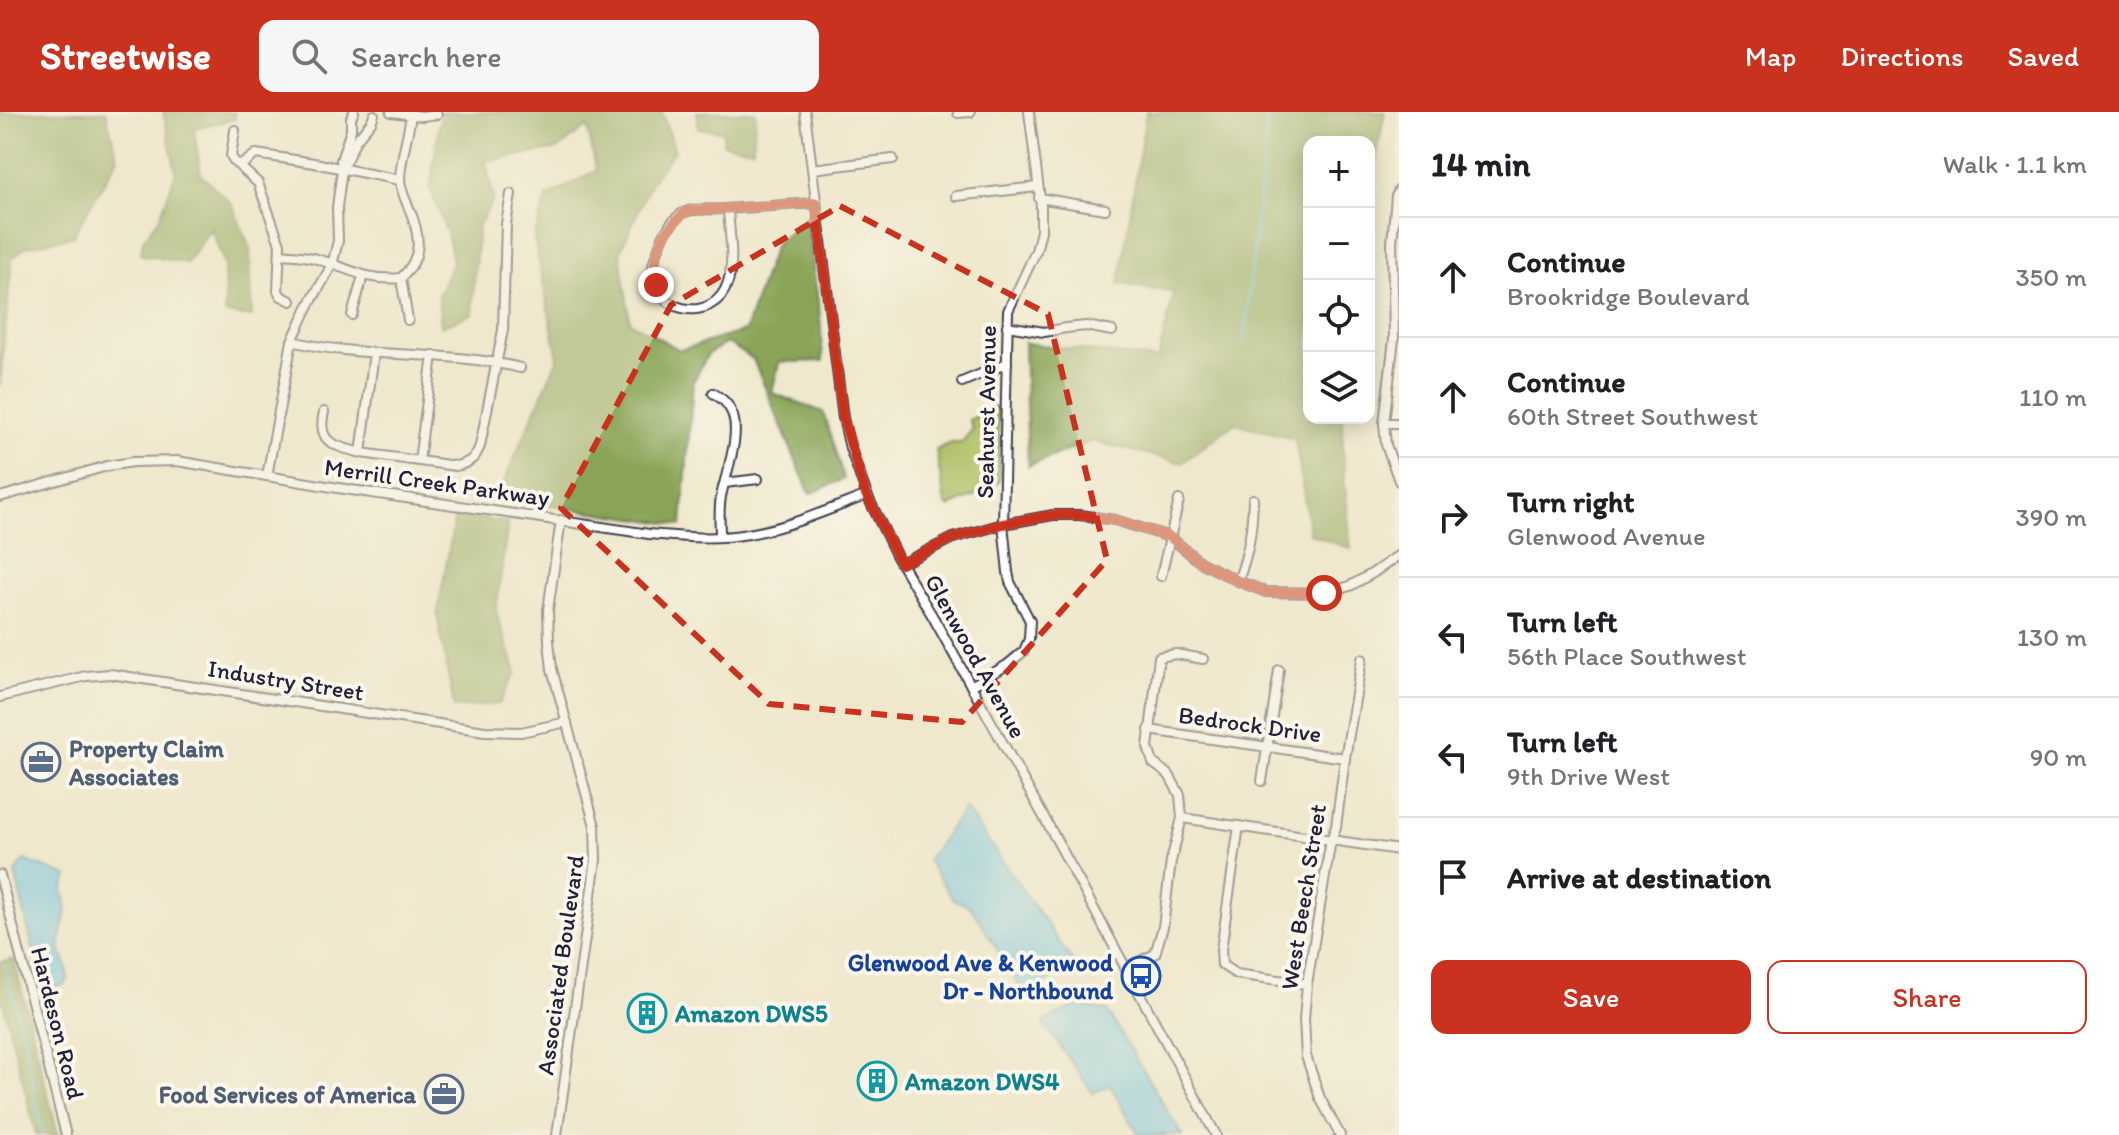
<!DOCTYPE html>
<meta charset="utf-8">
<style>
:root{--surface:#fff;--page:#f6f6f6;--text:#202124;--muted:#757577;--line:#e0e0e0;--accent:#c8321e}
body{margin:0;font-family:Itim,sans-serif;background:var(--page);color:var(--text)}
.controls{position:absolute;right:24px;top:24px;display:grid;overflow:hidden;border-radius:16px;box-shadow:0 4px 20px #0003}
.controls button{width:72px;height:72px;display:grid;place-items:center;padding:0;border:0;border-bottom:2px solid var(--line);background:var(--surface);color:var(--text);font:40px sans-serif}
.stop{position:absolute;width:24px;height:24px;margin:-18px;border:6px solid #c8321e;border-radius:50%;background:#fff}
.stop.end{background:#c8321e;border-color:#fff;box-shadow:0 2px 8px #0008}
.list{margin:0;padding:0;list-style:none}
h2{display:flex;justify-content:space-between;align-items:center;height:104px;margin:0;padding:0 32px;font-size:34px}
h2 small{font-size:26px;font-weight:400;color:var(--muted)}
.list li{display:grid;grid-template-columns:52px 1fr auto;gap:24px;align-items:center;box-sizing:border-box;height:120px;padding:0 32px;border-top:2px solid var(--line)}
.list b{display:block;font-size:30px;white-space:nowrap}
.list p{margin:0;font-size:26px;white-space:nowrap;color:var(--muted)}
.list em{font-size:26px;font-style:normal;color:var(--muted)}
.actions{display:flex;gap:16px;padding:24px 32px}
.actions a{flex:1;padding:18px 0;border:2px solid var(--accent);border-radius:16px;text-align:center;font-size:28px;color:var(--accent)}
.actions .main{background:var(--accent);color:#fff}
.icon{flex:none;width:44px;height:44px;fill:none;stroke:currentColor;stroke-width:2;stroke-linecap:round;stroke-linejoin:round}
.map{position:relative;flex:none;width:1399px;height:1023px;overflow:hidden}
header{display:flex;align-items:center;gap:48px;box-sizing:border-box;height:112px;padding:0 40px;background:var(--accent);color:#fff}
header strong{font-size:38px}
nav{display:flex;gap:44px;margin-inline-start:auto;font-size:28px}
.search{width:560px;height:72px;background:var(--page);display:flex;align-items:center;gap:20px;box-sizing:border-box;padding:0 28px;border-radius:16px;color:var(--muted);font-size:30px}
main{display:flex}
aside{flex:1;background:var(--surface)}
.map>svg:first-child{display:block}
.green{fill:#acbd60;stroke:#67704e;stroke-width:2}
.forest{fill:#89a456;stroke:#566348;stroke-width:2}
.water{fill:#6dc4ea;stroke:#487392;stroke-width:2}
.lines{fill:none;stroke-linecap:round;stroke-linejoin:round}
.stream{stroke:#6dc4ea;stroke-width:2}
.minor-casing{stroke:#414051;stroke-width:12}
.minor{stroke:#fff;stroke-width:8}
.route{stroke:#c8321e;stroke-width:10}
.marked{fill:none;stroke:#c8321e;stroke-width:6;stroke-dasharray:16 10;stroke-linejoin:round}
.labels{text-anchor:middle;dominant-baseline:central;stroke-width:8;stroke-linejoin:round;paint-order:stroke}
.street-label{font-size:24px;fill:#22223b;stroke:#fbf7ec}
.service-label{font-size:24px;font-weight:bold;fill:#4e5e75;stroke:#fbf7ec;text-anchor:start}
.transit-label{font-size:24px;font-weight:bold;fill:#164399;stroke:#fbf7ec;text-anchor:end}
.culture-label{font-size:24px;font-weight:bold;fill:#0d838f;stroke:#fbf7ec;text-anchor:start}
</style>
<header>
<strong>Streetwise</strong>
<div class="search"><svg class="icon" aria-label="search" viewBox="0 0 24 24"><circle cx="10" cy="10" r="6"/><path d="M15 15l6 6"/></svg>Search here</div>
<nav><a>Map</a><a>Directions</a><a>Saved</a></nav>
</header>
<main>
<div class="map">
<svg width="1399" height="1023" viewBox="0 0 1399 1023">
<rect width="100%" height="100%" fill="#fbf7ec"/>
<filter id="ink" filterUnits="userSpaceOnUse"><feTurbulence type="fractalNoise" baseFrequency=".0125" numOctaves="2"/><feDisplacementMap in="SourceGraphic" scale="16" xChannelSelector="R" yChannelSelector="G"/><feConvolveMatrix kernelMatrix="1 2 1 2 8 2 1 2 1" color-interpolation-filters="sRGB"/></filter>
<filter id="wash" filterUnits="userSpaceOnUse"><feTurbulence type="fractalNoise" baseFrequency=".006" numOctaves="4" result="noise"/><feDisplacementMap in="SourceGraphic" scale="32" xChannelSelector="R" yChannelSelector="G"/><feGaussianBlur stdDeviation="1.8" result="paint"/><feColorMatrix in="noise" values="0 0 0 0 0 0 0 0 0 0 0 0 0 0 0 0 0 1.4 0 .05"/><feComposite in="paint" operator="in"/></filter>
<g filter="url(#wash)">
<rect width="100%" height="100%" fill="#efe8cc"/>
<polygon class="green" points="998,294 1000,369 987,378 949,395 945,392 936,338 950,331 961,331 973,317 969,308"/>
<g class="forest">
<polygon points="0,0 106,0 118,46 73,124 25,135 12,147 0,274 0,100 4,80 0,77"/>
<polygon points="163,0 234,0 236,7 194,16 201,63 232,92 250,136 252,205 225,202 224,152 211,116 187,151 141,143 143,128 160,105 176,60"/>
<polygon points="441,0 662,0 675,38 651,70 620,140 630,210 680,238 745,219 775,132 806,104 820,204 823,249 779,250 772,281 823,300 844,367 810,382 753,247 727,231 708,242 693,270 682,413 497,386 558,246 534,126 547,85 596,58 587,14 559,37 486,49 494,87 478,114 472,202 441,214 438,184 453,149 447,121 430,77"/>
<polygon points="697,0 756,0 753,37 723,32 723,20 698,16"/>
<polygon points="1146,0 1385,0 1369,86 1369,30 1309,30 1309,306 1342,306 1344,362 1351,437 1310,422 1295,327 1235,311 1182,351 1092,329 1028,354 1024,231 1158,247 1174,181 1119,172"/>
<polygon points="455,403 508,410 496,499 516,560 499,592 454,596 437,503"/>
<polygon points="14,847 58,1023 36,1023 0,879 0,850"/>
</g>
<g class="water">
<polygon points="965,696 1074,851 1026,884 971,795 953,787 927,748"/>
<polygon points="24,748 68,764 63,777 67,798 59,834 67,856 68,870 55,877 41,872 15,760"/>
<polygon points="1077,893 1107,899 1182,1023 1139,1023 1110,973 1093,981 1043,910"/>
</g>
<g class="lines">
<g class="stream">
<polyline points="1244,231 1268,0"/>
<polyline points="5,854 23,924 43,1023"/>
</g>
</g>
</g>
<g filter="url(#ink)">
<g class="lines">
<g class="minor-casing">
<g id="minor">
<polyline points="391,0 422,4 437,2"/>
<polyline points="805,0 843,306 850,336 867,383 897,445 933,505 1061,736 1216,1023"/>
<polyline points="958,1 970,0"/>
<polyline points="235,18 231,44 234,49 258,71 280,132 278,179 281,184 291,189"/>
<polyline points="344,53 356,28 371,10 374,3"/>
<polyline points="240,54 256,42 314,51 400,68"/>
<polyline points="812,57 893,47"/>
<polyline points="1399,78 1396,84 1392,131 1394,227 1384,311 1386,333 1399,369"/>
<polyline points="956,84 1037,75"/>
<polyline points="1039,86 1105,97"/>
<path d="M728,97c1,22 7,51 0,73 -14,46 -82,29 -75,-16 2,-10 7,-20 10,-29 5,-10 14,-23 25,-26 11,-3 25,-1 37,-2 30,-2 61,-4 91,-6"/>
<path d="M280,142c11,1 22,1 33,4 33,8 51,24 88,20"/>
<polyline points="352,203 363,164"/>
<path d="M408,208l-7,-42c23,-21 19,-44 8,-70 -4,-9 -9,-19 -9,-30 1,-21 8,-42 11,-63"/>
<polyline points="1007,214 1044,220 1066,216 1086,214 1112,219"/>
<path d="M292,229c75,19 153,8 228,27"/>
<polyline points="962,270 1007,251"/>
<path d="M713,281c8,5 14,9 18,18 11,21 -4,59 -9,81 -4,14 -2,31 -2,45"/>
<path d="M324,300c-8,32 12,34 37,41l95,13c13,-3 19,-7 24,-20l23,-116 3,-106 5,-30"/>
<polyline points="1384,311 1399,311"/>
<polyline points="361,341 374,241"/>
<polyline points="419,349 433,243"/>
<polyline points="267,364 292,229 308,195 332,153 338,129 337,95 342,58 341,48 351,18 351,6 354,0"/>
<polyline points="725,371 758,367"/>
<path d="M0,385l107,-31 26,-4 44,-1 161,27 311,46c33,3 66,6 99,0 41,-7 80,-24 119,-39"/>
<polyline points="901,452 953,426 1003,412 1053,403 1080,403 1115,408 1170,425 1200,450 1238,469 1266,480 1324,481 1350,474 1373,461 1399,443"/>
<polyline points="1161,464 1179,388"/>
<path d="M1238,469c11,-30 14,-49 15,-82"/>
<polyline points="971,574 1007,553 1024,539 1029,527 1030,509 1010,470 1008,460 1003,412 1008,199 1036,139 1041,119 1041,94 1029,0"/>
<polyline points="0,585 86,564 110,562 485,619 521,620 567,610"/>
<polyline points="1149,618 1345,646"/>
<polyline points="1262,669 1279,558"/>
<polyline points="1182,706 1399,738"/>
<polyline points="1239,714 1221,838 1222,853 1236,862 1307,872"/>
<polyline points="0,763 66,1023"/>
<polyline points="1125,856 1155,842 1163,815 1171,749 1182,706 1180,683 1169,663 1153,651 1148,635 1159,545 1176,542 1203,547"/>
<polyline points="557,1023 596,748 595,714 552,557 549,529 548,498 561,408"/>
<polyline points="1340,1023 1320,986 1306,944 1304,907 1307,872 1331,728 1336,715 1345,646 1362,547"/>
</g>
</g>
<use href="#minor" class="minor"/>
</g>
</g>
<g class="lines" filter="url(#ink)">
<path class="route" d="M656,173c-6,-30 7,-55 31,-74l129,-8 27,215 22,74 36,72 52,-26 50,-14 50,-9h27l35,5 55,17 30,25 38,19 28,11 58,1"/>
</g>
<path d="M0 0H1399V1023H0ZM840,94l208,108 59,246 -145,162 -193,-18 -208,-196 110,-203z" fill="#efe8cc" fill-opacity=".55" fill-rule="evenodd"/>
<path class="marked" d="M840,94l208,108 59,246 -145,162 -193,-18 -208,-196 110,-203z"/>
<defs>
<g id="office-ring" transform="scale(2)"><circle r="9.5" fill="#fbf7ec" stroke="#5c6f8a" stroke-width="1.5"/><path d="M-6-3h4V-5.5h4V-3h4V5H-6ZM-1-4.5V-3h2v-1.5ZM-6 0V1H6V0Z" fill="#5c6f8a"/></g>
<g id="bus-ring" transform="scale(2)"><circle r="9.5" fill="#fbf7ec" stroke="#1a4fb4" stroke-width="1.5"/><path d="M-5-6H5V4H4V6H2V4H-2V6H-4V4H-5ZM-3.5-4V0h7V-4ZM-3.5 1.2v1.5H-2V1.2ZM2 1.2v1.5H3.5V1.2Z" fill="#1a4fb4"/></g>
<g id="building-ring" transform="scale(2)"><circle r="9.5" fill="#fbf7ec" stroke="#0f9aa8" stroke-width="1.5"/><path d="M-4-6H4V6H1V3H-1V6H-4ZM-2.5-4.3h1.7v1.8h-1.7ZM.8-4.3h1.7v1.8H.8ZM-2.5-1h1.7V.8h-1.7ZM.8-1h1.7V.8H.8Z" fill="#0f9aa8"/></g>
</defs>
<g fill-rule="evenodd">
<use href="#office-ring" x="41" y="650"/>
<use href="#bus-ring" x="1141" y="864"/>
<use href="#building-ring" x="647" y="901"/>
<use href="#building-ring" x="877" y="969"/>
<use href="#office-ring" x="444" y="982"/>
</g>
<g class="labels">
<g class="street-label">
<text transform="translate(986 300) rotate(-89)">Seahurst Avenue</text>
<text transform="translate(437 370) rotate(8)">Merrill Creek Parkway</text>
<text transform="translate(976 544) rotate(61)">Glenwood Avenue</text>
<text transform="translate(286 568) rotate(9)">Industry Street</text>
<text transform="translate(1250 612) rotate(8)">Bedrock Drive</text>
<text transform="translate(1303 785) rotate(-81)">West Beech Street</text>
<text transform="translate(560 853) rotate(-82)">Associated Boulevard</text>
<text transform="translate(58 911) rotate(76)">Hardeson Road</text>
</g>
<g class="service-label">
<text x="69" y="636">Property Claim<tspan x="69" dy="28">Associates</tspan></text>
<text x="416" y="982" text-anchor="end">Food Services of America</text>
</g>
<g class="transit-label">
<text x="1113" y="850">Glenwood Ave &amp; Kenwood<tspan x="1113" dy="28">Dr - Northbound</tspan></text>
</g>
<g class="culture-label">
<text x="675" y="901">Amazon DWS5</text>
<text x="905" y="969">Amazon DWS4</text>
</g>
</g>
</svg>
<div class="controls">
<button>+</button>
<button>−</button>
<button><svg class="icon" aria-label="locate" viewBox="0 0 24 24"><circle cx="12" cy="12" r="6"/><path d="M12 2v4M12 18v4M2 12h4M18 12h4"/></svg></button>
<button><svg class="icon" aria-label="layers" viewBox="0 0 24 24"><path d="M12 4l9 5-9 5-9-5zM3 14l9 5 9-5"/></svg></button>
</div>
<div class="stop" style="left:1324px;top:481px"></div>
<div class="stop end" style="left:656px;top:173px"></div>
</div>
<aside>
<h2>14 min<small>Walk · 1.1 km</small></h2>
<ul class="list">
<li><svg class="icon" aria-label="ahead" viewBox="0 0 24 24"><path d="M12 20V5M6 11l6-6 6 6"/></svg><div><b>Continue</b><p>Brookridge Boulevard</p></div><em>350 m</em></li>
<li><svg class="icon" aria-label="ahead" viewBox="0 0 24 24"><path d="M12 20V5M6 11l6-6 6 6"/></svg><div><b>Continue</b><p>60th Street Southwest</p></div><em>110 m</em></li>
<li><svg class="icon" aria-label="right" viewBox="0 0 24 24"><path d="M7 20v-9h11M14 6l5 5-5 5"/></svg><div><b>Turn right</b><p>Glenwood Avenue</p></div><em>390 m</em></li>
<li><svg class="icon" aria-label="left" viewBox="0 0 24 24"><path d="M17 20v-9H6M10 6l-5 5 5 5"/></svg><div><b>Turn left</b><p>56th Place Southwest</p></div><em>130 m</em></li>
<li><svg class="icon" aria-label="left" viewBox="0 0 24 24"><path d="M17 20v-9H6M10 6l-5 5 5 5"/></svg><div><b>Turn left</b><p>9th Drive West</p></div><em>90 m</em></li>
<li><svg class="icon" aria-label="arrive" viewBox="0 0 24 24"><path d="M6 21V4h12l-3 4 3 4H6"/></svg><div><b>Arrive at destination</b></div></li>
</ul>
<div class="actions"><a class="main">Save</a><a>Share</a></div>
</aside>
</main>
